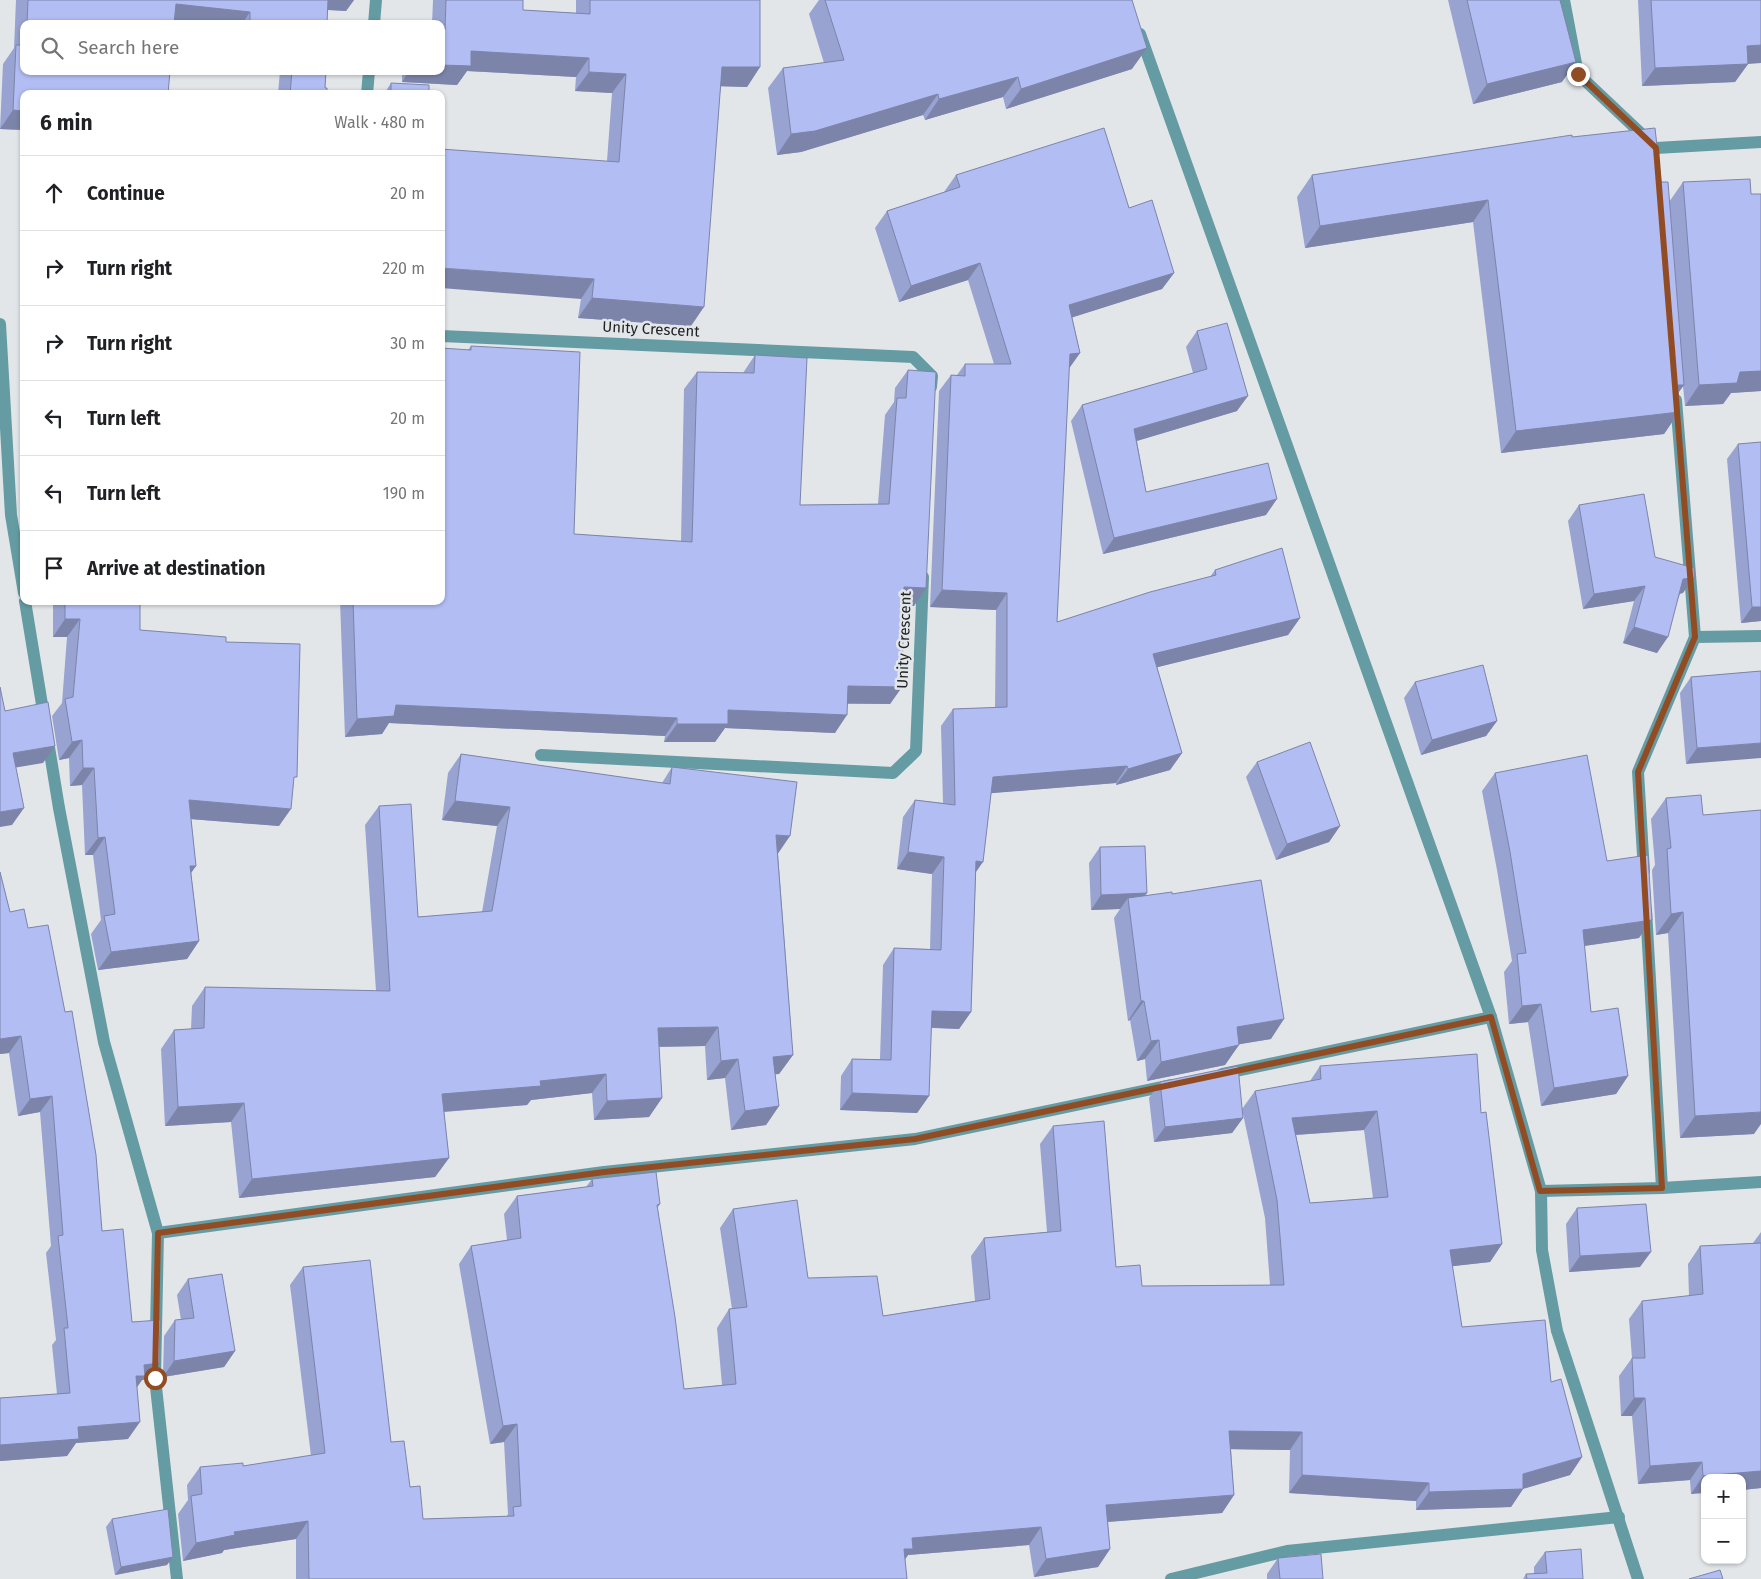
<!DOCTYPE html>
<meta charset="utf-8">
<style>
:root{--surface:#fff;--page:#f2f2f2;--text:#202124;--muted:#757577;--line:#e0e0e0}
body{margin:0;font-family:"Fira Sans",sans-serif;background:var(--page);color:var(--text)}
.controls{position:absolute;right:15px;bottom:15px;display:grid;overflow:hidden;border-radius:10px;box-shadow:0 1px 4px #0004}
.controls button{width:45px;height:45px;display:grid;place-items:center;padding:0;border:0;border-bottom:1px solid var(--line);background:var(--surface);color:var(--text);font:25px sans-serif}
.stop{position:absolute;width:15px;height:15px;margin:-11px;border:4px solid #924c23;border-radius:50%;background:#fff}
.stop.end{background:#924c23;border-color:#fff;box-shadow:0 1px 5px #0008}
.list{margin:0;padding:0;list-style:none}
h2{display:flex;justify-content:space-between;align-items:center;height:65px;margin:0;padding:0 20px;font-size:21px}
h2 small{font-size:16px;font-weight:400;color:var(--muted)}
.list li{display:grid;grid-template-columns:32px 1fr auto;gap:15px;align-items:center;box-sizing:border-box;height:75px;padding:0 20px;border-top:1px solid var(--line)}
.list b{display:block;font-size:19px;white-space:nowrap}
.list em{font-size:16px;font-style:normal;color:var(--muted)}
.icon{flex:none;width:28px;height:28px;fill:none;stroke:currentColor;stroke-width:2;stroke-linecap:round;stroke-linejoin:round}
.map{position:relative;flex:none;width:1761px;height:1579px;overflow:hidden}
.search{position:absolute;background:var(--surface);box-shadow:0 1px 4px #0004;left:20px;top:20px;width:425px;height:55px;display:flex;align-items:center;gap:12px;box-sizing:border-box;padding:0 18px;border-radius:10px;color:var(--muted);font-size:19px}
.panel{position:absolute;background:var(--surface);box-shadow:0 1px 4px #0004;left:20px;top:90px;width:425px;height:515px;border-radius:10px}
.map>svg:first-child{display:block}
.lines{fill:none;stroke-linecap:round;stroke-linejoin:round}
.minor{stroke:#659ba3;stroke-width:12}
.wall{fill:#98a3d1;fill-rule:evenodd}
.shaded-wall{fill:#7c84aa}
.building{fill:#b1bdf3;stroke:#7c84aa;fill-rule:evenodd}
.route{stroke:#924c23;stroke-width:6}
.labels{text-anchor:middle;dominant-baseline:central;stroke-width:5;stroke-linejoin:round;paint-order:stroke}
.street-label{font-size:15px;fill:#202223;stroke:#e3e6e9}
</style>
<div class="map">
<svg width="1761" height="1579" viewBox="0 0 1761 1579">
<rect width="100%" height="100%" fill="#e3e6e9"/>
<g class="lines">
<g class="minor">
<polyline points="1564,0 1578,74 1649,141"/>
<polyline points="374,24 376,0"/>
<polyline points="1140,34 1491,1017 1541,1191 1542,1250 1557,1331 1638,1579"/>
<polyline points="367,94 369,71"/>
<polyline points="1656,148 1761,142"/>
<polyline points="0,324 11,515 24,593"/>
<polyline points="441,336 913,357 932,376 931,387"/>
<polyline points="25,601 59,808 104,1042 158,1233 155,1378 177,1579"/>
<polyline points="1695,637 1761,636"/>
<polyline points="541,755 893,773 916,751 923,577"/>
<polyline points="1644,872 1638,772 1695,637 1676,400"/>
<polyline points="1646,910 1662,1188"/>
<polyline points="1222,1074 1491,1017"/>
<polyline points="1541,1191 1662,1188 1761,1182"/>
<polyline points="158,1233 604,1172 915,1139 1171,1085"/>
<polyline points="1171,1579 1287,1551 1619,1517"/>
</g>
</g>
<g class="wall">
<polygon points="16,0 354,0 346,11 327,10 327,24 24,24 24,130 0,129 3,64 14,48"/>
<polygon points="433,0 523,0 523,10 576,13 576,0 760,0 760,67 747,87 721,86 691,326 578,318 581,299 607,161 612,93 575,91 576,77 467,71 457,85 402,82 402,71 441,71 441,24 432,24"/>
<polygon points="819,0 1132,0 1132,69 1006,109 1003,97 925,120 923,115 801,152 777,155 768,88 783,68 824,63 809,14"/>
<polygon points="1448,0 1560,0 1562,82 1473,104"/>
<polygon points="1638,0 1761,0 1748,64 1735,82 1642,86"/>
<polygon points="280,71 326,71 325,88 327,94 278,94"/>
<polygon points="391,83 429,94 384,94"/>
<polygon points="1572,137 1661,182 1669,202 1683,182 1751,194 1761,194 1761,391 1731,393 1723,404 1685,406 1683,386 1678,393 1679,412 1664,434 1501,453 1473,222 1305,248 1297,197 1312,175"/>
<polygon points="956,175 1129,208 1174,273 1162,289 1072,317 1080,353 1069,368 1057,622 1210,577 1215,570 1300,618 1288,635 1157,667 1182,753 1170,770 1116,785 1116,783 991,793 976,871 971,1012 959,1029 931,1028 929,1096 917,1113 840,1110 841,1076 852,1059 880,1059 883,965 894,948 930,949 932,874 897,869 903,817 915,800 943,803 941,726 953,709 995,708 996,610 930,607 939,391 951,375 957,375 965,364 994,364 968,280 899,302 875,228 887,211 944,192"/>
<polygon points="1197,331 1237,411 1137,441 1146,492 1266,515 1103,554 1071,421 1082,405 1193,373 1186,347"/>
<polygon points="471,346 574,534 681,541 684,389 697,372 743,373 755,355 800,505 878,504 885,415 894,402 895,388 908,370 914,606 904,605 902,687 890,704 847,704 835,733 725,728 715,742 664,742 665,736 389,723 382,734 345,737 340,601 441,601 468,350"/>
<polygon points="1738,444 1761,621 1741,623 1727,459"/>
<polygon points="1579,505 1655,557 1683,593 1680,594 1657,653 1623,643 1634,601 1583,609 1568,521"/>
<polygon points="53,601 140,601 140,630 226,642 293,783 279,826 191,819 196,866 191,872 199,941 187,959 98,970 91,934 101,920 93,855 85,855 82,785 70,786 69,758 59,760 52,716 62,703 67,637 53,637"/>
<polygon points="1761,671 1686,764 1680,693 1691,677"/>
<polygon points="1415,682 1497,721 1486,736 1421,755 1404,698"/>
<polygon points="461,754 662,783 672,767 778,854 793,1055 779,1074 775,1074 779,1106 766,1125 731,1130 725,1078 707,1080 705,1046 659,1047 662,1098 649,1117 594,1120 592,1093 531,1100 527,1105 444,1112 449,1158 435,1177 239,1198 231,1122 165,1126 161,1049 174,1030 191,1029 192,1006 205,987 376,991 365,825 379,806 418,917 482,912 497,826 442,820 448,773"/>
<polygon points="1257,762 1340,826 1329,842 1276,860 1246,777"/>
<polygon points="1495,773 1607,861 1639,938 1584,946 1591,1012 1628,1076 1616,1094 1541,1106 1528,1022 1509,1024 1504,972 1512,961 1497,870 1482,791"/>
<polygon points="1666,798 1703,815 1754,1134 1680,1138 1668,933 1656,935 1652,870 1655,865 1651,819"/>
<polygon points="1100,847 1145,896 1172,894 1271,1039 1239,1044 1225,1065 1147,1081 1145,1059 1137,1061 1130,1020 1128,1021 1114,918 1120,909 1091,910 1089,863"/>
<polygon points="0,872 10,912 28,928 102,1231 132,1322 147,1379 142,1380 137,1387 128,1439 76,1443 67,1456 0,1461 0,1398 57,1394 52,1345 56,1340 46,1253 51,1246 40,1112 18,1116 9,1053 0,1054"/>
<path d="M1320,1066l161,47 21,131 -12,18 -38,4 10,61 89,55 31,75 -12,18 -47,14 -12,18 -95,3v-9l-127,-8 1,-43 -59,-1 3,46 -12,18 -114,9 2,27 -12,18 -64,10 -5,-32 -121,10 -3,4 2,20h-611v-40l-72,11 -2,3 -39,8 -5,-47 10,-14 -1,-15 13,-18 43,-1 68,-10 -21,-171 13,-18 88,175 32,77 84,-3 1,-2 -4,-72 -14,2 -31,-180 12,-18 36,-6 -3,-26 13,-18 69,-9 6,-8 68,25 -3,5 27,180 38,-4 -5,-57 12,-19h3l-12,-81 13,-19 75,69 75,38 92,-15 -4,-45 13,-18 63,-6 -7,-88 13,-18 63,141 26,19 128,-1 -5,-67 -23,-109 13,-18 55,-10zM1364,1130l9,68 -63,5 -14,-68z"/>
<polygon points="1160,1082 1243,1118 1232,1133 1154,1142 1149,1098"/>
<polygon points="1577,1208 1640,1267 1569,1272 1566,1224"/>
<polygon points="1761,1232 1761,1488 1742,1490 1742,1478 1691,1494 1690,1480 1638,1484 1632,1416 1621,1416 1619,1376 1632,1358 1629,1319 1642,1301 1689,1296 1688,1264 1700,1246 1753,1243"/>
<polygon points="188,1279 235,1351 224,1367 163,1377 164,1336 175,1320 181,1320 177,1295"/>
<polygon points="112,1519 167,1565 115,1575 106,1527"/>
<polygon points="1545,1552 1583,1579 1523,1579 1526,1574 1534,1574 1534,1567"/>
<polygon points="1278,1558 1323,1579 1267,1579 1267,1574"/>
</g>
<g class="shaded-wall">
<polygon points="321,0 354,0 346,11 315,9"/>
<polygon points="176,4 250,12 242,24 168,24"/>
<polygon points="1761,45 1761,63 1748,64 1735,82 1642,86 1655,68 1747,46"/>
<polygon points="1147,48 1132,69 1006,109 1021,89"/>
<polygon points="471,51 589,58 576,77 467,71 457,85 402,82 409,71 441,71 441,65"/>
<polygon points="1576,62 1562,82 1473,104 1487,84"/>
<polygon points="722,67 760,67 747,87 708,86"/>
<polygon points="589,72 626,74 612,93 575,91"/>
<polygon points="1018,77 1003,97 925,120 939,99"/>
<polygon points="938,94 923,115 801,152 777,155 791,134"/>
<polygon points="13,110 24,111 24,130 0,129"/>
<polygon points="1488,200 1473,222 1305,248 1320,226"/>
<polygon points="980,263 968,280 899,302 911,286"/>
<polygon points="441,268 594,279 581,299 441,288"/>
<polygon points="1174,273 1162,289 1058,322 1069,305"/>
<polygon points="592,298 704,307 691,326 578,318"/>
<polygon points="1080,353 1068,370 1070,354"/>
<polygon points="1761,371 1761,391 1731,393 1723,404 1685,406 1699,385 1740,372"/>
<polygon points="1678,385 1684,385 1668,407"/>
<polygon points="1248,396 1237,411 1123,445 1134,429"/>
<polygon points="1679,412 1664,434 1501,453 1516,431"/>
<polygon points="1277,499 1266,515 1103,554 1114,538"/>
<polygon points="1694,578 1683,593 1672,595 1683,579"/>
<polygon points="1645,586 1634,601 1583,609 1594,594"/>
<polygon points="904,587 926,588 914,606 892,605"/>
<polygon points="942,590 1007,593 996,610 930,607"/>
<polygon points="1752,607 1761,607 1761,621 1741,623"/>
<polygon points="1300,618 1288,635 1142,671 1153,654"/>
<polygon points="65,619 80,619 67,637 53,637"/>
<polygon points="1634,627 1668,637 1657,653 1623,643"/>
<polygon points="848,686 902,687 890,704 836,703"/>
<polygon points="396,705 677,718 665,736 389,723 382,734 345,737 357,719"/>
<polygon points="728,710 847,715 835,733 725,728 715,742 664,742 677,724"/>
<polygon points="1497,721 1486,736 1421,755 1432,740"/>
<polygon points="82,740 69,758 59,760 72,742"/>
<polygon points="1761,743 1761,758 1686,764 1697,748"/>
<polygon points="55,746 43,763 1,770 13,753"/>
<polygon points="1182,753 1170,770 1116,785 1128,769"/>
<polygon points="1127,766 1116,783 982,794 993,777"/>
<polygon points="83,768 94,768 82,785 70,786"/>
<polygon points="189,800 291,809 279,826 177,818"/>
<polygon points="455,801 510,807 497,826 442,820"/>
<polygon points="24,808 12,825 0,827 0,812"/>
<polygon points="1340,826 1329,842 1276,860 1287,844"/>
<polygon points="776,835 790,836 777,855"/>
<polygon points="105,837 93,855 85,855 98,838"/>
<polygon points="908,852 944,857 932,874 897,869"/>
<polygon points="976,861 983,862 971,879"/>
<polygon points="190,866 196,866 184,883"/>
<polygon points="1147,893 1136,908 1128,898 1120,909 1091,910 1101,895"/>
<polygon points="1683,912 1668,933 1656,935 1671,914"/>
<polygon points="1652,920 1639,938 1570,948 1583,930"/>
<polygon points="199,941 187,959 98,970 111,952"/>
<polygon points="1141,1001 1144,1001 1130,1020 1128,1021"/>
<polygon points="1541,1004 1528,1022 1509,1024 1522,1006"/>
<polygon points="932,1011 971,1012 959,1029 920,1027"/>
<polygon points="1284,1019 1271,1039 1223,1047 1237,1027"/>
<polygon points="718,1027 705,1046 644,1047 658,1028"/>
<polygon points="21,1036 9,1053 0,1054 0,1039"/>
<polygon points="1159,1040 1145,1059 1137,1061 1151,1041"/>
<polygon points="1239,1045 1225,1065 1147,1081 1161,1062"/>
<polygon points="793,1055 779,1074 760,1076 773,1057"/>
<polygon points="738,1059 725,1078 707,1080 721,1061"/>
<polygon points="606,1074 592,1093 531,1100 527,1105 428,1113 442,1094 540,1081"/>
<polygon points="1628,1076 1616,1094 1541,1106 1554,1088"/>
<polygon points="852,1093 929,1096 917,1113 840,1110"/>
<polygon points="52,1096 40,1112 18,1116 30,1099"/>
<polygon points="662,1098 649,1117 594,1120 607,1101"/>
<polygon points="244,1103 231,1122 165,1126 178,1107"/>
<polygon points="779,1106 766,1125 731,1130 745,1111"/>
<polygon points="1377,1111 1364,1130 1279,1136 1292,1118"/>
<polygon points="1761,1112 1761,1124 1754,1134 1680,1138 1695,1116"/>
<polygon points="1243,1118 1232,1133 1154,1142 1165,1127"/>
<polygon points="449,1158 435,1177 239,1198 252,1179"/>
<polygon points="1502,1244 1490,1262 1437,1268 1450,1250"/>
<polygon points="1651,1252 1640,1267 1569,1272 1580,1256"/>
<polygon points="235,1351 224,1367 163,1377 174,1361"/>
<polygon points="159,1363 147,1379 142,1380 133,1393 124,1393 144,1365"/>
<polygon points="1634,1398 1645,1398 1632,1416 1621,1416"/>
<polygon points="140,1422 128,1439 76,1443 67,1456 0,1461 0,1445 78,1427"/>
<polygon points="517,1424 504,1442 490,1444 503,1426"/>
<polygon points="1229,1431 1302,1432 1290,1450 1216,1449"/>
<polygon points="1582,1457 1570,1475 1522,1489 1523,1489 1511,1507 1416,1510 1429,1492 1523,1474"/>
<polygon points="1702,1462 1690,1480 1638,1484 1650,1466"/>
<polygon points="1761,1471 1761,1488 1742,1490 1742,1478 1705,1478 1705,1493 1691,1494 1703,1476"/>
<polygon points="1302,1475 1429,1483 1416,1501 1289,1493"/>
<polygon points="1234,1495 1222,1513 1093,1523 1106,1505"/>
<polygon points="308,1521 296,1539 224,1550 222,1553 183,1561 196,1543 234,1532"/>
<polygon points="1041,1527 1029,1545 908,1555 900,1567 892,1567 912,1538"/>
<polygon points="1110,1549 1098,1567 1034,1577 1046,1559"/>
<polygon points="173,1557 167,1565 115,1575 121,1567"/>
</g>
<g class="building">
<polygon points="28,0 328,0 327,24 250,24 250,12 176,4 174,24 27,24"/>
<polygon points="446,0 523,0 523,10 590,14 590,0 760,0 760,67 722,67 704,307 592,298 594,279 441,268 441,149 619,162 626,74 589,72 589,58 471,51 471,66 441,65 441,30 445,30"/>
<polygon points="825,0 1132,0 1147,48 1021,89 1018,77 939,99 938,94 815,131 791,134 783,68 844,60"/>
<polygon points="1467,0 1560,0 1576,62 1487,84"/>
<polygon points="1651,0 1761,0 1761,45 1747,46 1748,64 1655,68"/>
<polygon points="16,45 24,45 24,71 170,71 168,94 24,94 24,111 13,110"/>
<polygon points="292,71 326,71 325,88 327,88 327,94 290,94"/>
<polygon points="391,83 429,85 429,94 391,94"/>
<polygon points="1104,128 1129,208 1152,200 1174,273 1069,305 1080,353 1070,354 1057,622 1150,592 1216,575 1215,570 1282,548 1300,618 1153,654 1182,753 1128,769 1127,766 993,777 983,862 976,861 971,1012 932,1011 929,1096 852,1093 852,1059 891,1060 894,948 941,950 944,857 908,852 915,800 955,805 953,709 1007,707 1007,593 942,590 951,375 965,376 965,364 1011,364 980,263 911,286 887,211 960,187 956,175"/>
<polygon points="1655,128 1661,182 1668,182 1684,385 1678,385 1679,412 1516,431 1488,200 1320,226 1312,175 1572,135 1572,137"/>
<polygon points="1750,179 1751,194 1761,194 1761,371 1740,372 1737,383 1699,385 1683,182"/>
<polygon points="1227,323 1248,396 1134,429 1146,492 1268,463 1277,499 1114,538 1082,405 1207,369 1197,331"/>
<polygon points="471,346 580,352 574,534 692,542 697,372 754,373 755,355 807,358 800,505 889,504 897,398 906,398 908,370 936,372 926,588 904,587 902,687 848,686 847,715 728,710 728,724 677,724 677,718 396,705 394,716 357,719 353,601 441,601 441,348 471,350"/>
<polygon points="1761,442 1761,607 1752,607 1738,444"/>
<polygon points="1644,494 1655,557 1694,568 1694,578 1683,579 1668,637 1634,627 1645,586 1594,594 1579,505"/>
<polygon points="65,601 140,601 140,630 226,637 226,642 300,644 297,777 294,777 291,809 189,800 196,866 190,866 199,941 111,952 104,916 115,914 105,837 98,838 94,768 83,768 82,740 72,742 65,699 73,697 80,619 65,619"/>
<polygon points="1483,665 1497,721 1432,740 1415,682"/>
<polygon points="1761,671 1761,743 1697,748 1691,677"/>
<polygon points="0,687 5,711 48,702 55,746 13,753 24,808 0,812"/>
<polygon points="1310,742 1340,826 1287,844 1257,762"/>
<polygon points="461,754 670,784 672,767 797,782 790,836 776,835 793,1055 773,1057 779,1106 745,1111 738,1059 721,1061 718,1027 658,1028 662,1098 607,1101 606,1074 540,1081 541,1086 442,1094 449,1158 252,1179 244,1103 178,1107 174,1030 204,1028 205,987 390,991 379,806 411,804 418,917 492,911 510,807 455,801"/>
<polygon points="1587,755 1607,861 1648,855 1652,920 1583,930 1591,1012 1618,1008 1628,1076 1554,1088 1541,1004 1522,1006 1517,954 1526,953 1510,852 1495,773"/>
<polygon points="1701,795 1703,815 1761,810 1761,1112 1695,1116 1683,912 1671,914 1667,849 1671,848 1666,798"/>
<polygon points="1145,846 1147,893 1101,895 1100,847"/>
<polygon points="0,872 10,912 24,909 28,928 48,925 65,1012 72,1011 96,1155 102,1231 123,1229 132,1322 160,1320 159,1363 144,1365 145,1376 136,1376 140,1422 78,1427 79,1439 0,1445 0,1398 70,1393 64,1328 68,1328 58,1236 63,1235 52,1096 30,1099 21,1036 0,1039"/>
<polygon points="1261,880 1284,1019 1237,1027 1239,1045 1161,1062 1159,1040 1151,1041 1144,1001 1141,1001 1128,898 1172,892 1172,894"/>
<path d="M1477,1054l4,59 5,-1 16,132 -52,6 12,77 83,-7 6,62 10,-3 21,78 -59,17v15l-94,3v-9l-127,-8v-43l-73,-1 5,64 -128,10 4,44 -64,10 -5,-32 -129,11 1,11h-9l3,30h-598l-1,-58 -74,11 1,3 -39,8 -5,-47 11,-2 -2,-27 43,-4v3l82,-13 -22,-186 67,-7 21,182 13,-1 6,46 10,-1 3,33 91,-3 -1,-9 8,-1 -4,-82 -14,2 -32,-180 50,-8 -4,-42 76,-10 -1,-7 64,-7 4,32 -3,1 18,112 9,72 52,-5 -7,-75 18,-2 -14,-98 64,-9 11,78 69,-2 6,40 107,-17 -6,-61 77,-7 -8,-105 51,-5 12,146 24,-2 2,21 142,-1 -7,-85 -22,-109 66,-12 -1,-13zM1377,1111l11,86 -78,6 -18,-85z"/>
<polygon points="1238,1066 1243,1118 1165,1127 1160,1082"/>
<polygon points="1646,1204 1651,1252 1580,1256 1577,1208"/>
<polygon points="1761,1243 1761,1471 1703,1476 1702,1462 1650,1466 1645,1398 1634,1398 1632,1358 1645,1358 1642,1301 1703,1294 1700,1246"/>
<polygon points="222,1274 235,1351 174,1361 175,1320 194,1318 188,1279"/>
<polygon points="168,1509 173,1557 121,1567 112,1519"/>
<polygon points="1581,1549 1583,1579 1527,1579 1526,1574 1547,1573 1545,1552"/>
<polygon points="1321,1554 1323,1579 1280,1579 1278,1558"/>
<polygon points="1720,1570 1723,1579 1689,1579"/>
</g>
<g class="lines">
<polyline class="route" points="155,1378 158,1233 604,1172 915,1139 1491,1017 1540,1191 1662,1188 1638,772 1695,637 1656,148 1578,74"/>
</g>
<g class="labels">
<g class="street-label">
<text transform="translate(651 329) rotate(3)">Unity Crescent</text>
<text transform="translate(904 640) rotate(-88)">Unity Crescent</text>
</g>
</g>
</svg>
<div class="controls">
<button>+</button>
<button>−</button>
</div>
<div class="stop" style="left:155px;top:1378px"></div>
<div class="stop end" style="left:1578px;top:74px"></div>
<div class="search"><svg class="icon" aria-label="search" viewBox="0 0 24 24"><circle cx="10" cy="10" r="6"/><path d="M15 15l6 6"/></svg>Search here</div>
<section class="panel">
<h2>6 min<small>Walk · 480 m</small></h2>
<ul class="list">
<li><svg class="icon" aria-label="ahead" viewBox="0 0 24 24"><path d="M12 20V5M6 11l6-6 6 6"/></svg><div><b>Continue</b></div><em>20 m</em></li>
<li><svg class="icon" aria-label="right" viewBox="0 0 24 24"><path d="M7 20v-9h11M14 6l5 5-5 5"/></svg><div><b>Turn right</b></div><em>220 m</em></li>
<li><svg class="icon" aria-label="right" viewBox="0 0 24 24"><path d="M7 20v-9h11M14 6l5 5-5 5"/></svg><div><b>Turn right</b></div><em>30 m</em></li>
<li><svg class="icon" aria-label="left" viewBox="0 0 24 24"><path d="M17 20v-9H6M10 6l-5 5 5 5"/></svg><div><b>Turn left</b></div><em>20 m</em></li>
<li><svg class="icon" aria-label="left" viewBox="0 0 24 24"><path d="M17 20v-9H6M10 6l-5 5 5 5"/></svg><div><b>Turn left</b></div><em>190 m</em></li>
<li><svg class="icon" aria-label="arrive" viewBox="0 0 24 24"><path d="M6 21V4h12l-3 4 3 4H6"/></svg><div><b>Arrive at destination</b></div></li>
</ul>
</section>
</div>
